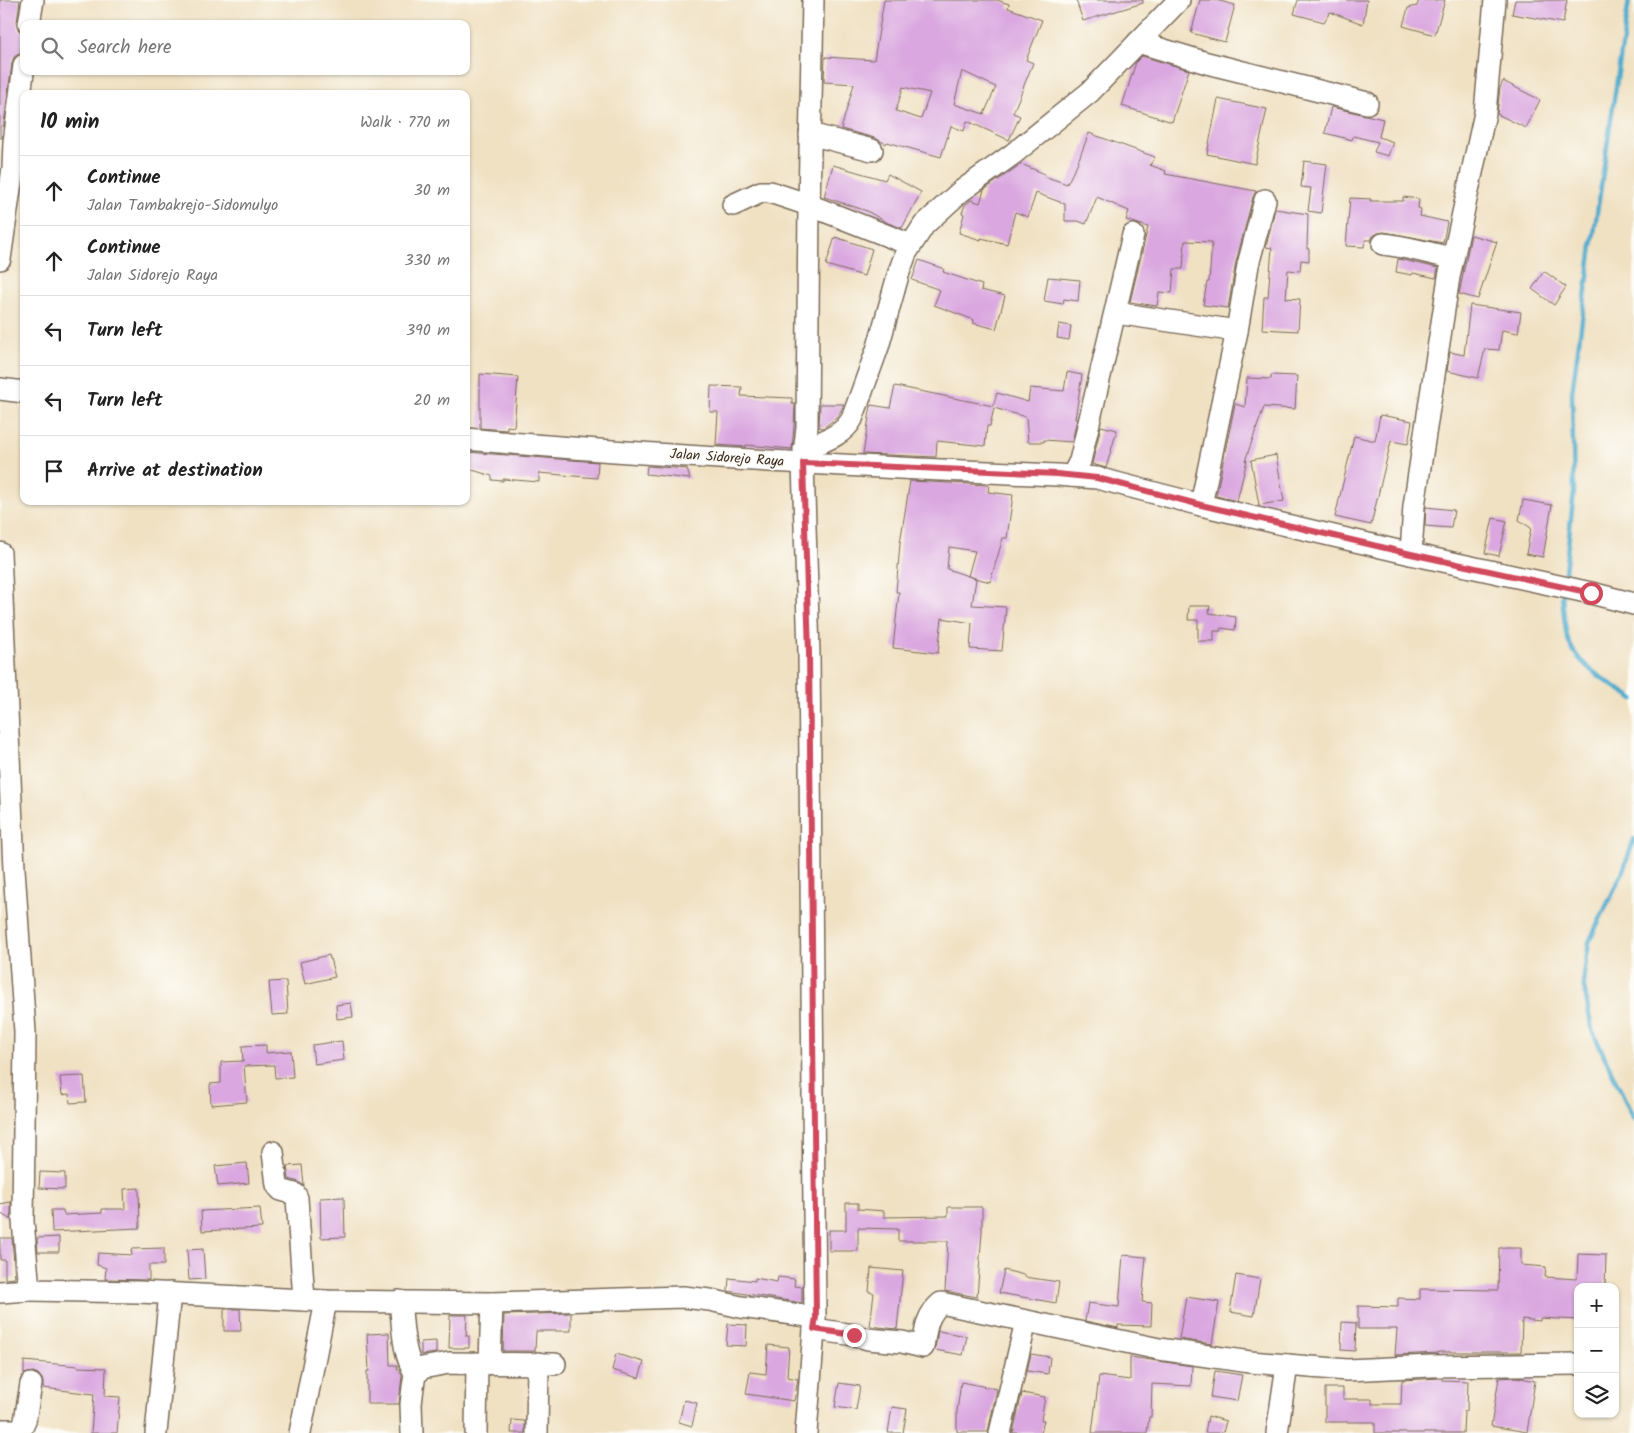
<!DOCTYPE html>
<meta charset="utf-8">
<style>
:root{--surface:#fff;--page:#f2f2f2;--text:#222;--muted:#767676;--line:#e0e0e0}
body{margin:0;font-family:Kalam,sans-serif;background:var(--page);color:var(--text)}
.controls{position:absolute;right:15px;bottom:15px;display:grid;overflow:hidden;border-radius:10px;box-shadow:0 1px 4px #0004}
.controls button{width:45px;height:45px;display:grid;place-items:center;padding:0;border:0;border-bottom:1px solid var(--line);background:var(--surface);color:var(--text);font:25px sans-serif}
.stop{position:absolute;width:15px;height:15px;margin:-11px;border:4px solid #d1495b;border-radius:50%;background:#fff}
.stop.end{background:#d1495b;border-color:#fff;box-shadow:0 1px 5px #0008}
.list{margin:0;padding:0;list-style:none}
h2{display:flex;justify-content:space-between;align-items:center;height:65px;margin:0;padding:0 20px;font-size:21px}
h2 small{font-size:16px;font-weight:400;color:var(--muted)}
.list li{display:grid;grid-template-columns:32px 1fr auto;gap:15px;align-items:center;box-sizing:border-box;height:70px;padding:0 20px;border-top:1px solid var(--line)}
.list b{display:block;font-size:19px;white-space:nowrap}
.list p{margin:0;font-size:16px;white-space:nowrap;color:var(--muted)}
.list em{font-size:16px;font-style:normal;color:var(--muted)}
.icon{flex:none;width:28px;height:28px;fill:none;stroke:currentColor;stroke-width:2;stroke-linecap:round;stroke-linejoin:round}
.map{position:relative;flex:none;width:1634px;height:1433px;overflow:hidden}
.search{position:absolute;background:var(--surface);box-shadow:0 1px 4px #0004;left:20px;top:20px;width:450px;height:55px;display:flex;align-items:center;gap:12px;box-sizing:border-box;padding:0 18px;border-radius:10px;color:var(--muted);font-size:19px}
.panel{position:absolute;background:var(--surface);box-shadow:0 1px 4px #0004;left:20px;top:90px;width:450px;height:415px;border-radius:10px}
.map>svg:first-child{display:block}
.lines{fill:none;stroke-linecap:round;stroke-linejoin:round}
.stream{stroke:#50acce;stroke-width:4.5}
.building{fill:#daa7e0;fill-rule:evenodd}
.minor-casing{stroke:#7a6a58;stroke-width:24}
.minor{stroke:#fff;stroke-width:21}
.route{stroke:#d1495b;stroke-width:6}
.labels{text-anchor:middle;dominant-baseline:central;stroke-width:4;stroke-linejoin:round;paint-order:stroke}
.street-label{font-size:14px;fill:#3b2a1e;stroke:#fdfcf7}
</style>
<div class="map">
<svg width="1634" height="1433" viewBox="0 0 1634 1433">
<rect width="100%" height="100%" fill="#fdfcf7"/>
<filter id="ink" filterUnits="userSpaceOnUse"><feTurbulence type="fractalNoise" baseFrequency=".02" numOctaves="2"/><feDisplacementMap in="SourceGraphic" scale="10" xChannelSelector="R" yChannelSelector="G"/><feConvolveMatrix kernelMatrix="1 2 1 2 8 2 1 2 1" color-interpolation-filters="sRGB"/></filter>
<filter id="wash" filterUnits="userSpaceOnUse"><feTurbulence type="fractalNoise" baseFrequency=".0096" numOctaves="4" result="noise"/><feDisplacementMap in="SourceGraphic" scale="20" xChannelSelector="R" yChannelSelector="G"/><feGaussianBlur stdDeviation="1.12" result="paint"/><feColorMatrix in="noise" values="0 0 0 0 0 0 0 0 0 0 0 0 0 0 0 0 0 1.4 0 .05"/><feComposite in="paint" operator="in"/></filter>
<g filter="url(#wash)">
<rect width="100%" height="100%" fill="#f0e1c3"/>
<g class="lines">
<g class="stream">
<polyline points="1564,581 1574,492 1572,393 1592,246 1629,0"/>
<path d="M1563,592l-1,5c2,13 2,27 5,39 8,31 43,46 67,63"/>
<polyline points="1634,839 1623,871 1589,942 1583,982 1592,1030 1634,1119"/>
</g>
</g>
<g id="blocks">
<g class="building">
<polygon points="0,0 20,0 17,22 18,29 23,35 20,53 14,57 12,63 2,138 0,138"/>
<path d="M884,0h113l12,4 -1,4 34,12 -16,40 7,3 -20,50 7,3 -11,24 -42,-19 -3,10 -13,-5 -10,31 -54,-15 -1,2 -11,-6 -34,-9 13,-45 -30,-2 1,-25 49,3zM962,71l34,16 -12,27 -30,-10zM903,87l27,6 -9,26 -25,-8z"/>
<polygon points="1076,0 1143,0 1143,3 1083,21"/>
<polygon points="1200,0 1216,0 1235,5 1225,42 1191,33"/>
<polygon points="1298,0 1367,0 1363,24 1330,12 1324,22 1294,14"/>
<polygon points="1419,0 1445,0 1435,35 1403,26 1408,8 1417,6"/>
<polygon points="1515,0 1567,0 1563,23 1512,14"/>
<polygon points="1142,56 1189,70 1172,122 1122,106 1136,62"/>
<polygon points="1503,81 1540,100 1526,128 1497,114 1500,88"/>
<polygon points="1218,99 1267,109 1255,164 1207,154"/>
<polygon points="1331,107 1383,119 1379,137 1393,142 1388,156 1374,152 1378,142 1353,136 1352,140 1325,133"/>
<polygon points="1089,133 1155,157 1150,165 1166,171 1165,174 1256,191 1253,197 1236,262 1228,308 1203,305 1207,282 1209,282 1212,242 1185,241 1183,269 1174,269 1172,293 1159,292 1157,306 1130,302 1148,227 1126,220 1129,211 1097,197 1086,224 1078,221 1065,221 1065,204 1036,193 1028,217 1015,212 1007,244 981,238 981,240 959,233 964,214 962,213 965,205 971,200 980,203 984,190 1021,164 1045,174 1044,176 1067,184 1077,164"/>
<polygon points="1304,161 1327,164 1321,213 1308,211 1311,188 1301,187"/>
<polygon points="833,165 885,180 888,174 921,192 902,228 888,223 867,211 824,197"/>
<polygon points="1403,197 1419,199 1418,208 1421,209 1420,216 1447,222 1443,243 1384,232 1378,233 1373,236 1371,240 1365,240 1364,247 1346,246 1350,198 1371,199 1370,201 1403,201"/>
<polygon points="1275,209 1308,214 1307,249 1309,249 1309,261 1301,260 1300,271 1288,270 1286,298 1300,299 1298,331 1262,329 1264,297 1268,297 1272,248 1266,247"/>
<polygon points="1471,235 1497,242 1478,299 1459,294"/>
<polygon points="835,237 872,249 864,276 826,265"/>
<polygon points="1398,259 1438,268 1436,278 1413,273 1412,275 1396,272"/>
<polygon points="919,260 944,269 943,272 982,285 981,290 1005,296 996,329 973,323 974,320 934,305 940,290 912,280"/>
<polygon points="1544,271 1566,287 1554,305 1532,289"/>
<polygon points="1048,277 1080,280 1078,301 1064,299 1063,304 1044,301"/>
<polygon points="1470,305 1521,312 1518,333 1502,330 1499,350 1485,349 1478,378 1447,371 1450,352 1464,355"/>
<polygon points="1059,324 1071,326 1069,340 1057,338"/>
<polygon points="1067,372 1082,375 1075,419 1077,419 1072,442 1044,440 1044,442 1028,442 1026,417 994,408 990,426 987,426 985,446 937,441 936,457 863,454 871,405 890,408 895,386 993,406 997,393 1028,402 1030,388 1064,391"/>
<polygon points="480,374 518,377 514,427 507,426 507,430 480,428"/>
<polygon points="1271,375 1297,376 1295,409 1264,407 1245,461 1247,460 1237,501 1216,496 1235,404 1245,407 1247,378 1271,379"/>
<polygon points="711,386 742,387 741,396 792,398 792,404 795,404 794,426 792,449 746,445 746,447 716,445 718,412 710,412"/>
<polygon points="820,404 844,404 838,417 823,428 819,427"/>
<polygon points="1380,415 1412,421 1408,444 1391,441 1371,525 1335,517 1354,436 1375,441"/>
<polygon points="1101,426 1117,430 1106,468 1092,464"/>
<polygon points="466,452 598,462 597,478 539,473 539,482 503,479 503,481 492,480 492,476 466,468"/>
<polygon points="1276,455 1284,501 1259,505 1251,460"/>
<polygon points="647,466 687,469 690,479 646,474"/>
<path d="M910,481l79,4 -1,7 25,3 -6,43h-4l-13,44 -22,-6 8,3 -4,26 34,2 -4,44 -32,-2 2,-26 -30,-5 -4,35 -45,-5 6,-56h-3l4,-49zM949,547l26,4 -7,25 -21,-7z"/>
<polygon points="1523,500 1552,505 1543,557 1526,554 1531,528 1519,520"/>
<polygon points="1426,507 1454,510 1451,528 1425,526"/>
<polygon points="1493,518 1507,521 1499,556 1485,553"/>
<polygon points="1189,606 1210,606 1209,613 1236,617 1235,630 1221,628 1221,631 1214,631 1214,641 1198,641 1198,620 1188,620"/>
<polygon points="329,955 335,977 305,984 300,962"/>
<polygon points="286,981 288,1014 272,1015 269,982"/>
<polygon points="351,1003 353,1017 337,1019 336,1005"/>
<polygon points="342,1041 344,1060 314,1064 312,1045"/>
<polygon points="266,1045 266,1053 291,1051 293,1077 275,1078 274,1065 244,1066 247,1102 211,1105 210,1084 221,1083 221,1062 243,1061 242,1046"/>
<polygon points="84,1076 86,1102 70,1103 69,1094 62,1095 60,1077"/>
<polygon points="247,1163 249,1183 218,1186 215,1166"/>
<polygon points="302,1165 304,1186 299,1182 289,1179 287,1166"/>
<polygon points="40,1172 65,1173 65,1189 39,1188"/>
<polygon points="139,1188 140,1228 52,1232 51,1210 63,1210 64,1215 102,1213 102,1209 125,1209 124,1189"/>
<polygon points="344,1197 345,1237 321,1238 320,1198"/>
<polygon points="11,1202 11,1220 0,1213 0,1204"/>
<polygon points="846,1203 858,1203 858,1209 884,1211 884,1217 948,1216 948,1207 982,1207 982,1232 977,1297 945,1291 948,1241 898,1241 898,1229 858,1228 858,1251 829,1251 829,1230 846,1230"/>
<polygon points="260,1208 262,1228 202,1231 201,1211"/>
<polygon points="59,1237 59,1252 38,1252 37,1238"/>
<polygon points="0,1238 12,1238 15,1278 5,1279 5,1260 0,1260"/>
<polygon points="164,1248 164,1265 149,1265 149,1280 105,1279 106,1268 97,1265 98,1253 132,1255 131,1249"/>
<polygon points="1499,1248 1521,1248 1521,1265 1546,1267 1545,1277 1577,1279 1578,1254 1606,1255 1605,1287 1578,1287 1578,1320 1540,1318 1540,1321 1522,1319 1521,1352 1438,1352 1438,1353 1395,1355 1397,1329 1358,1329 1358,1306 1398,1307 1398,1298 1420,1299 1420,1289 1498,1290"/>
<polygon points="203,1249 205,1279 189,1280 187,1250"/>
<polygon points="1123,1255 1146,1257 1142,1302 1152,1303 1151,1326 1118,1325 1118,1328 1085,1321 1088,1303 1119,1307"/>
<polygon points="871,1268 903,1271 897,1329 870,1326 874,1293 869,1292"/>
<polygon points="1004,1270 1024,1275 1024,1277 1059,1282 1056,1303 999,1293"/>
<polygon points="1236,1275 1260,1279 1254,1316 1230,1312"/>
<polygon points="778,1277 795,1279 794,1286 802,1287 802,1303 728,1291 729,1278 755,1281 755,1278 777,1282"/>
<polygon points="1186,1297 1219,1302 1212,1344 1179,1339"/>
<polygon points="224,1309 240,1309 241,1331 224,1331"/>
<polygon points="571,1313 571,1331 536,1331 535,1351 503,1351 504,1315"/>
<polygon points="450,1315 467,1315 466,1336 469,1336 469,1348 449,1348"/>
<polygon points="1342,1322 1356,1323 1355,1351 1341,1350"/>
<polygon points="728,1324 747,1325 746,1346 726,1345"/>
<polygon points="938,1331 967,1336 963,1355 935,1350"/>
<polygon points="389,1333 390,1365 397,1365 398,1370 402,1375 399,1404 367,1404 367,1371 369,1371 367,1334"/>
<polygon points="436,1341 436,1353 421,1355 421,1342"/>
<polygon points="768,1345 789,1347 787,1377 798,1379 794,1401 746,1394 750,1372 766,1374"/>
<polygon points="616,1354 644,1362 639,1378 612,1370"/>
<polygon points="1031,1354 1050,1357 1048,1374 1027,1371"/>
<polygon points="1130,1357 1192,1366 1191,1386 1152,1384 1151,1417 1149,1417 1147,1433 1092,1433 1099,1376 1130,1380"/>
<polygon points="24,1361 78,1366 78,1367 106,1368 105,1396 120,1397 117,1433 91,1433 94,1394 43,1388 43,1380 38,1374 33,1372 24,1374"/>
<polygon points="1215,1371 1242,1375 1237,1401 1211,1397"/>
<polygon points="1517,1377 1535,1381 1527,1432 1491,1426 1499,1378"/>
<polygon points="1442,1378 1442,1380 1468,1381 1467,1411 1464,1411 1463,1433 1375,1433 1375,1422 1325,1422 1325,1388 1343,1388 1343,1399 1372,1399 1372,1404 1401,1404 1402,1380"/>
<polygon points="961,1382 997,1389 988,1432 957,1432 957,1411"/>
<polygon points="839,1383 860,1386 856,1410 835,1407"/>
<polygon points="1022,1393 1045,1397 1041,1420 1044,1420 1041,1433 1013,1433"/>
<polygon points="684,1400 697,1403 692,1426 679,1422"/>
<polygon points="892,1407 907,1409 903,1433 888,1433"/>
<polygon points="1208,1416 1226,1421 1223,1433 1205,1433"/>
<polygon points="512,1420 525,1421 525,1433 511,1433"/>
</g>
</g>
</g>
<g filter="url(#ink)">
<use href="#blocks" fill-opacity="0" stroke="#7a6a58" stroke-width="1"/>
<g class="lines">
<g class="minor-casing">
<g id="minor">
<polyline points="29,24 33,0"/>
<polyline points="1138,42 1207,63 1367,103"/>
<polyline points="810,134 872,150"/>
<polyline points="733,205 761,192 770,192 809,205 911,245"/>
<path d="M1383,244c24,2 46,10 70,14"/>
<polyline points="0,259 13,168 14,142 24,65"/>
<polyline points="1116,313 1237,331"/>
<polyline points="0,389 24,392"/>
<path d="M466,439c197,18 394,28 591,36l40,3 104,27 210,49 180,39 43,11"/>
<path d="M804,449c17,-7 39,-13 48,-30l26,-72 21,-75 7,-19 18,-28 36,-33 53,-38 77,-62 89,-92"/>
<polyline points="1072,476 1080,461 1133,235"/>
<polyline points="1201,505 1237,331 1248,265 1265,200"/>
<polyline points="0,553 14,869 25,1032 23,1221 29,1290 139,1292 326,1301 492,1303 683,1297 710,1300 741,1307 815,1317"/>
<polyline points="1411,554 1414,506 1449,277 1485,113 1495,0"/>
<polyline points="273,1152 277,1185 281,1190 295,1194 297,1198 304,1300"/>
<polyline points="0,1292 29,1290"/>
<path d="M400,1301c3,24 2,53 16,73"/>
<path d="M814,1329l40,6 14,4 34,3 21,5c3,-18 3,-31 18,-44l218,46 91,13 97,8 85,-4 146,-2"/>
<polyline points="490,1362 492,1303"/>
<polyline points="0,1430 21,1430 25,1421 31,1384"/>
<polyline points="156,1433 170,1293"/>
<polyline points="300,1433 326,1301"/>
<polyline points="412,1433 411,1404 413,1387 415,1375 422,1368 449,1363 555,1364"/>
<polyline points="476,1433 477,1363"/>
<polyline points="537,1433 538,1363"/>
<polyline points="806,1433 815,1317 809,653 803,463 807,427 809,205 813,0"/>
<polyline points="1000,1433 1026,1321"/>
<polyline points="1277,1433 1287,1365"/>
</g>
</g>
<use href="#minor" class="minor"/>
</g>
</g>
<g class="lines" filter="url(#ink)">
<polyline class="route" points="854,1335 814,1329 816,1317 809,653 803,463 1057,474 1097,478 1201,505 1411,554 1591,593"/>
</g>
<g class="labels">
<g class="street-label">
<text transform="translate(727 458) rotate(4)">Jalan Sidorejo Raya</text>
</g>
</g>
</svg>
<div class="controls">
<button>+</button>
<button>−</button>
<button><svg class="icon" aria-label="layers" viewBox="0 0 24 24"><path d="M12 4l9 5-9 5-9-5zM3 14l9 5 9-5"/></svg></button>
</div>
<div class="stop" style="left:1591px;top:593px"></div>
<div class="stop end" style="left:854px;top:1335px"></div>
<div class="search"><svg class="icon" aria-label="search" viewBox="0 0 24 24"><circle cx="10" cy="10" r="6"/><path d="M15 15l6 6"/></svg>Search here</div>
<section class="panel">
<h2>10 min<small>Walk · 770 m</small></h2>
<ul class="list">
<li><svg class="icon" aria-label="ahead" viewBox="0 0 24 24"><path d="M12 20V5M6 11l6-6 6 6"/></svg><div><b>Continue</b><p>Jalan Tambakrejo-Sidomulyo</p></div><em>30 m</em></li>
<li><svg class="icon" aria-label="ahead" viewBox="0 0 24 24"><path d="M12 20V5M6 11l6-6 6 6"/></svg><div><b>Continue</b><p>Jalan Sidorejo Raya</p></div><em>330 m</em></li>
<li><svg class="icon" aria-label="left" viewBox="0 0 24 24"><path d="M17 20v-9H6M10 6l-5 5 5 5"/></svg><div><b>Turn left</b></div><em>390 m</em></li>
<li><svg class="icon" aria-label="left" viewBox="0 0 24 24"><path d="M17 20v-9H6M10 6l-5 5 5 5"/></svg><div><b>Turn left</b></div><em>20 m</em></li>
<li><svg class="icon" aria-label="arrive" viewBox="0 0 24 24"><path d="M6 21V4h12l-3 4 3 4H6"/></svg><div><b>Arrive at destination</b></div></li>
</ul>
</section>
</div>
